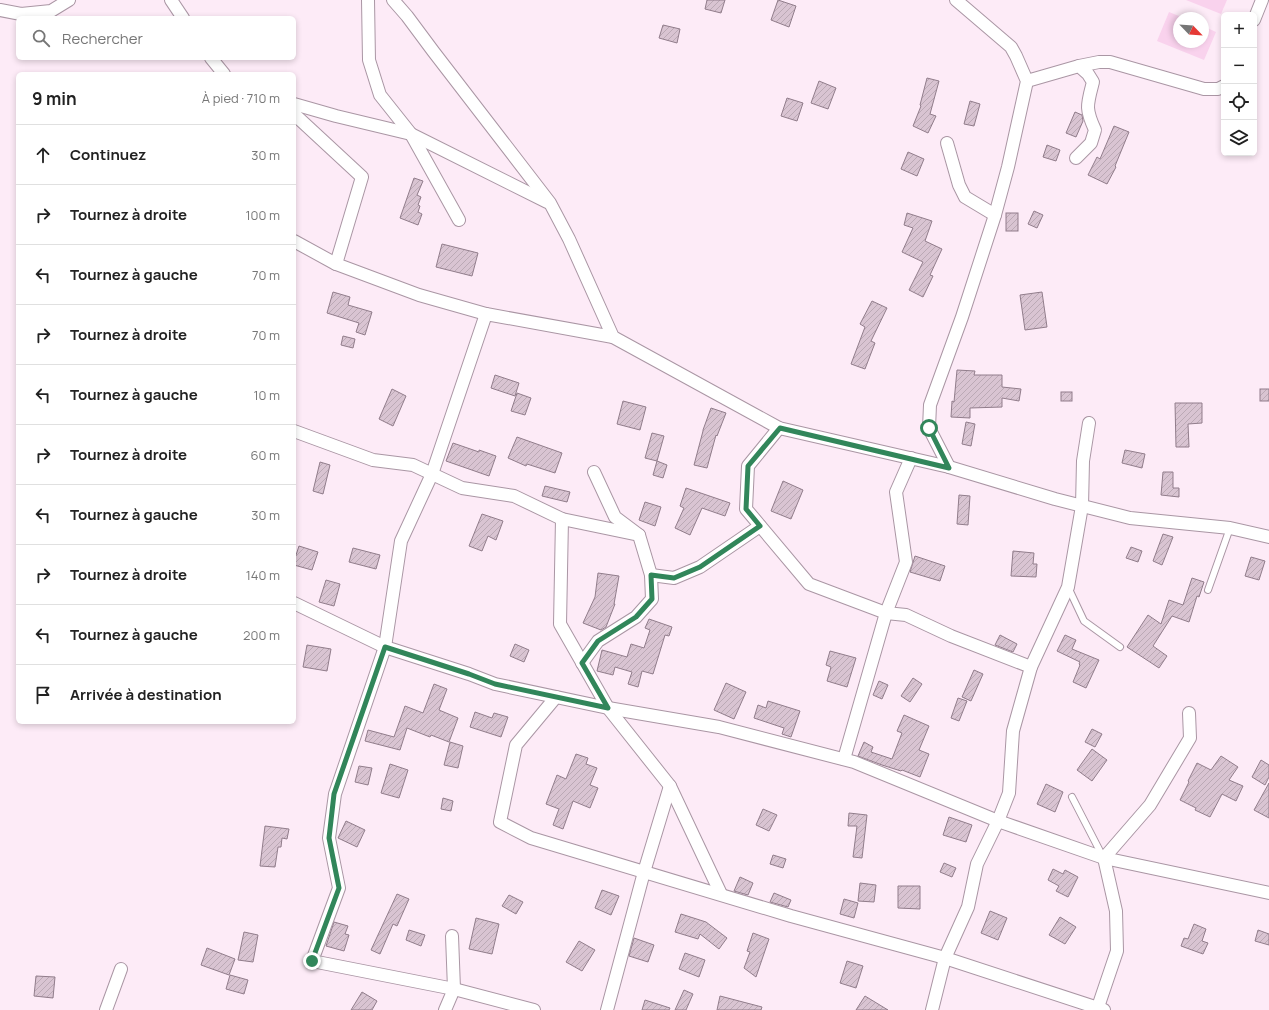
<!DOCTYPE html>
<html lang="fr">
<meta charset="utf-8">
<style>
:root{--surface:#fff;--page:#f2f2f2;--text:#222;--muted:#767676;--line:#e0e0e0}
body{margin:0;font-family:Manrope,sans-serif;background:var(--page);color:var(--text)}
.controls{position:absolute;right:12px;top:12px;display:grid;overflow:hidden;border-radius:6px;box-shadow:0 2px 6px #0003}
.controls button{width:36px;height:36px;display:grid;place-items:center;padding:0;border:0;border-bottom:1px solid var(--line);background:var(--surface);color:var(--text);font:20px sans-serif}
.compass{position:absolute;left:1173px;top:12px;width:36px;height:36px;border-radius:50%;background:var(--surface);box-shadow:0 2px 6px #0003;rotate:115deg}
.stop{position:absolute;width:12px;height:12px;margin:-9px;border:3px solid #31865a;border-radius:50%;background:#fff}
.stop.end{background:#31865a;border-color:#fff;box-shadow:0 1px 4px #0008}
.list{margin:0;padding:0;list-style:none}
h2{display:flex;justify-content:space-between;align-items:center;height:52px;margin:0;padding:0 16px;font-size:17px}
h2 small{font-size:13px;font-weight:400;color:var(--muted)}
.list li{display:grid;grid-template-columns:26px 1fr auto;gap:12px;align-items:center;box-sizing:border-box;height:60px;padding:0 16px;border-top:1px solid var(--line)}
.list b{display:block;font-size:15px;white-space:nowrap}
.list em{font-size:13px;font-style:normal;color:var(--muted)}
.icon{flex:none;width:22px;height:22px;fill:none;stroke:currentColor;stroke-width:2;stroke-linecap:round;stroke-linejoin:round}
.map{position:relative;flex:none;width:1269px;height:1010px;overflow:hidden}
.search{position:absolute;background:var(--surface);box-shadow:0 2px 6px #0003;left:16px;top:16px;width:280px;height:44px;display:flex;align-items:center;gap:10px;box-sizing:border-box;padding:0 14px;border-radius:6px;color:var(--muted);font-size:15px}
.panel{position:absolute;background:var(--surface);box-shadow:0 2px 6px #0003;left:16px;top:72px;width:280px;height:652px;border-radius:6px}
.map>svg:first-child{display:block}
.pitch{fill:#f9d2ed}
.building{fill:url(#building-hatch);stroke:#917d8b}
.lines{fill:none;stroke-linecap:round;stroke-linejoin:round}
.lane-casing{stroke:#aa96a4;stroke-width:8}
.street-casing{stroke:#aa96a4;stroke-width:14}
.lane{stroke:#fff;stroke-width:6}
.street{stroke:#fff;stroke-width:12}
.route{stroke:#31865a;stroke-width:5}
</style>
<div class="map">
<svg width="1269" height="1010" viewBox="0 0 1269 1010">
<defs>
<pattern id="building-hatch" width="6" height="6" patternUnits="userSpaceOnUse"><rect width="6" height="6" fill="#d9c4d2"/><path d="M-1 1l2-2M0 6l6-6M5 7l2-2" fill="none" stroke="#bba9b5"/></pattern>
</defs>
<rect width="100%" height="100%" fill="#fdebf7"/>
<g class="pitch">
<polygon points="1186,0 1227,0 1221,14"/>
<polygon points="1169,12 1184,18 1179,18 1179,42 1203,42 1203,26 1216,32 1204,60 1157,41"/>
</g>
<g class="building">
<polygon points="707,0 725,0 721,13 705,9"/>
<polygon points="778,0 796,6 789,27 771,20"/>
<polygon points="663,25 680,29 677,43 659,38"/>
<polygon points="927,78 939,81 930,114 936,116 928,133 913,126 921,106 920,105"/>
<polygon points="819,81 836,88 828,109 811,103"/>
<polygon points="787,98 803,103 797,121 781,116"/>
<polygon points="970,101 980,104 974,126 964,124"/>
<polygon points="1075,112 1082,115 1083,121 1076,137 1066,133"/>
<polygon points="1114,126 1129,132 1115,166 1116,167 1107,184 1088,175 1097,157 1100,159"/>
<polygon points="1047,145 1060,150 1056,161 1043,157"/>
<polygon points="908,152 924,159 917,176 901,169"/>
<polygon points="414,178 423,181 417,195 421,197 418,205 420,206 418,212 422,214 418,225 400,218"/>
<polygon points="1034,211 1043,215 1037,228 1028,224"/>
<polygon points="907,213 932,221 925,241 942,249 930,275 933,276 923,297 909,290 923,262 902,252 913,228 904,225"/>
<rect x="1006" y="213" width="12" height="18"/>
<polygon points="442,244 478,253 472,276 436,267"/>
<polygon points="333,292 350,297 348,305 372,312 365,335 356,332 359,323 327,313"/>
<polygon points="1042,292 1047,327 1025,330 1020,295"/>
<polygon points="872,301 887,308 871,341 875,343 865,369 851,364 865,327 860,324"/>
<polygon points="343,336 355,339 353,348 341,345"/>
<polygon points="957,370 975,371 974,375 1002,375 1002,387 1021,389 1019,401 1002,398 1002,407 970,408 970,418 951,417 952,401 954,402"/>
<polygon points="495,375 519,383 515,396 491,388"/>
<polygon points="392,389 406,396 393,426 379,419"/>
<rect x="1260" y="389" width="9" height="12"/>
<rect x="1061" y="392" width="11" height="9"/>
<polygon points="517,393 531,398 525,415 511,411"/>
<polygon points="623,401 646,407 640,430 617,424"/>
<polygon points="1175,403 1202,403 1202,423 1188,424 1189,447 1176,447"/>
<polygon points="711,408 726,413 717,436 716,435 707,468 694,465 703,431 703,430"/>
<polygon points="966,422 975,424 971,446 962,444"/>
<polygon points="652,433 664,436 657,461 645,458"/>
<polygon points="517,437 562,453 555,473 527,464 526,466 508,458"/>
<polygon points="453,443 479,452 479,450 496,456 489,476 446,461"/>
<polygon points="1125,450 1145,454 1142,468 1122,463"/>
<polygon points="657,461 667,465 663,478 653,475"/>
<polygon points="320,462 330,465 323,494 313,491"/>
<polygon points="1163,472 1173,472 1173,488 1179,488 1179,497 1161,495"/>
<polygon points="783,481 803,490 791,519 771,511"/>
<polygon points="545,486 570,492 567,502 542,496"/>
<polygon points="686,488 730,503 725,516 702,508 690,535 675,528 684,508 680,506"/>
<polygon points="959,495 970,496 968,525 957,524"/>
<polygon points="645,502 661,507 655,526 639,520"/>
<polygon points="482,514 503,521 496,540 488,536 482,551 469,546"/>
<polygon points="1163,534 1173,537 1162,565 1153,561"/>
<polygon points="299,546 318,552 312,570 294,565 294,561"/>
<polygon points="1131,547 1142,551 1138,562 1126,558"/>
<polygon points="353,548 380,555 376,569 349,562"/>
<polygon points="1013,551 1034,553 1033,564 1037,564 1036,577 1011,576"/>
<polygon points="915,556 945,566 940,581 910,572"/>
<polygon points="1251,557 1265,561 1259,580 1245,576"/>
<polygon points="598,573 619,576 614,604 615,604 606,627 601,630 583,623 595,597"/>
<polygon points="1192,578 1204,582 1199,597 1197,596 1189,622 1172,616 1153,646 1167,656 1159,668 1127,647 1148,615 1161,624 1169,600 1183,605"/>
<polygon points="326,580 340,584 334,606 319,602"/>
<polygon points="649,619 672,627 669,636 665,635 653,674 642,671 638,687 628,684 632,672 615,667 613,675 597,671 602,650 627,657 631,644 644,648 650,630 645,628"/>
<polygon points="1000,635 1017,644 1013,652 995,645"/>
<polygon points="1065,635 1076,640 1072,649 1099,660 1086,688 1073,682 1080,665 1079,664 1080,662 1057,651"/>
<polygon points="515,644 529,650 524,662 510,656"/>
<polygon points="307,645 331,649 327,671 303,667"/>
<polygon points="830,651 856,658 847,687 827,681 831,667 826,665"/>
<polygon points="974,670 983,674 971,701 962,697"/>
<polygon points="913,678 922,684 910,702 901,696"/>
<polygon points="879,681 888,685 882,699 873,695"/>
<polygon points="726,683 746,692 734,719 714,710"/>
<polygon points="434,684 447,689 439,710 458,718 449,742 431,735 430,737 407,728 400,750 365,741 368,730 394,737 405,706 423,713"/>
<polygon points="958,698 967,701 959,721 951,718"/>
<polygon points="768,701 800,711 791,737 782,734 784,728 754,718 758,705 766,708"/>
<polygon points="475,712 492,718 494,713 508,717 501,737 470,727"/>
<polygon points="904,715 929,726 919,750 929,754 920,777 902,770 901,771 882,765 858,756 864,742 873,747 871,752 892,759 902,733 897,731"/>
<polygon points="1092,729 1102,734 1095,747 1085,742"/>
<polygon points="450,742 463,746 458,768 444,765"/>
<polygon points="1092,749 1107,760 1092,781 1077,770"/>
<polygon points="576,754 588,758 586,764 597,768 590,785 598,788 590,808 573,801 563,829 553,825 559,809 546,804 557,775 566,779"/>
<polygon points="1221,756 1238,767 1229,780 1243,786 1236,801 1222,794 1210,817 1195,810 1196,808 1180,800 1189,782 1188,781 1197,763 1211,770"/>
<polygon points="1261,760 1269,765 1269,777 1265,785 1252,777"/>
<polygon points="390,764 408,770 399,798 381,793"/>
<polygon points="359,766 372,768 368,785 355,782"/>
<polygon points="1269,783 1269,818 1254,810"/>
<polygon points="1046,784 1063,792 1055,812 1037,804"/>
<polygon points="443,798 453,801 451,811 441,809"/>
<polygon points="763,809 777,815 769,831 756,825"/>
<polygon points="849,813 867,815 862,858 853,857 857,826 848,826"/>
<polygon points="949,817 972,825 966,842 943,835"/>
<polygon points="346,821 365,830 357,847 338,838"/>
<polygon points="265,826 289,829 287,839 282,838 281,847 278,847 275,867 260,866"/>
<polygon points="773,855 786,859 783,868 770,864"/>
<polygon points="944,863 956,868 952,877 940,872"/>
<polygon points="1053,869 1063,874 1065,870 1078,877 1068,897 1056,891 1059,886 1048,880"/>
<polygon points="740,877 753,883 748,895 734,891"/>
<polygon points="860,883 876,885 874,902 858,901"/>
<polygon points="898,886 920,886 920,909 898,908"/>
<polygon points="602,890 619,896 611,915 595,908"/>
<polygon points="774,893 791,900 788,907 770,902"/>
<polygon points="397,894 409,899 397,926 393,924 380,954 371,950"/>
<polygon points="509,895 523,902 516,914 502,906"/>
<polygon points="844,899 858,903 854,918 840,914"/>
<polygon points="990,911 1007,918 998,940 981,933"/>
<polygon points="681,914 706,922 727,938 719,949 700,934 698,939 675,932"/>
<polygon points="1060,917 1076,927 1065,944 1049,935"/>
<polygon points="476,918 499,924 492,954 469,949"/>
<polygon points="334,922 348,926 345,934 349,935 344,951 326,946"/>
<polygon points="1194,924 1206,929 1202,941 1208,943 1203,954 1181,946 1184,938 1188,939"/>
<polygon points="409,930 425,935 421,946 406,940"/>
<polygon points="1258,930 1269,934 1269,945 1255,941"/>
<polygon points="244,932 258,935 253,962 238,960"/>
<polygon points="753,933 769,939 756,977 744,968 750,952 747,951"/>
<polygon points="634,938 654,945 648,962 629,956"/>
<polygon points="579,941 595,950 582,971 566,962"/>
<polygon points="207,948 235,959 229,975 201,965"/>
<polygon points="685,953 705,960 699,977 679,969"/>
<polygon points="847,961 863,966 856,988 840,983"/>
<polygon points="230,975 248,980 244,994 226,989"/>
<polygon points="36,976 55,977 53,998 34,996"/>
<polygon points="684,990 693,994 686,1010 675,1010"/>
<polygon points="362,992 377,1001 372,1010 351,1010"/>
<polygon points="720,996 762,1007 761,1010 717,1010"/>
<polygon points="865,996 888,1010 856,1010"/>
<polygon points="645,1000 670,1008 669,1010 642,1010"/>
</g>
<g class="lines">
<g class="lane-casing">
<g id="lane">
<polyline points="1068,587 1084,621 1120,647"/>
<polyline points="1208,590 1230,528"/>
<polyline points="1072,797 1103,857"/>
</g>
</g>
<g class="street-casing">
<g id="street">
<polyline points="171,0 183,18"/>
<polyline points="368,0 369,60 380,95 411,134 459,220"/>
<polyline points="393,0 407,16 433,51 550,203 569,239 613,337 779,428 949,467 1055,499 1130,518 1230,528 1269,537"/>
<polyline points="0,10 21,14 51,11 69,0"/>
<polyline points="1254,20 1262,0"/>
<polyline points="211,58 224,74"/>
<polyline points="1079,66 1099,62 1110,62 1204,89 1218,89 1224,86"/>
<path d="M1027,81l52,-15 9,8 5,8c-6,23 -8,26 2,48l-4,13 -15,15"/>
<polyline points="294,104 336,116 411,134 547,202"/>
<polyline points="294,114 362,177 336,264 419,295 486,314"/>
<polyline points="947,143 959,185 965,197 995,215"/>
<polyline points="294,241 336,264"/>
<polyline points="779,428 748,466 746,509 809,584 886,613 906,615 951,636 1031,667"/>
<polyline points="294,431 373,460 413,465 462,488 514,496 562,519 639,535"/>
<polyline points="949,467 929,428 930,405 962,317 995,215 1008,167 1027,81 1016,56 1011,47 956,0"/>
<polyline points="562,519 560,624 608,708 670,786 721,894"/>
<polyline points="651,575 674,578 700,567 760,526"/>
<polyline points="294,603 385,647 469,674 495,684 608,708 719,727 854,762 998,821 1104,858 1269,893"/>
<polyline points="582,663 598,641 636,617 652,599 651,575 639,535 615,517 594,472"/>
<polyline points="556,697 516,745 500,822 531,838 791,916 945,958 1104,1010"/>
<polyline points="844,759 886,613 906,562 896,492 911,458"/>
<polyline points="106,1010 121,969"/>
<polyline points="445,1010 454,989 452,936"/>
<polyline points="534,1010 454,989 312,961 339,888 329,838 335,794 385,647 401,541 432,474 486,314 613,337"/>
<polyline points="607,1010 644,872 670,786"/>
<polyline points="932,1010 945,958 968,907 977,864 998,821 1009,793 1013,731 1031,667 1068,587 1082,506 1083,461 1089,423"/>
<polyline points="1097,1010 1117,951 1116,911 1104,858 1150,805 1190,738 1189,713"/>
</g>
</g>
<use href="#lane" class="lane"/>
<use href="#street" class="street"/>
</g>
<g class="lines">
<polyline class="route" points="312,961 339,888 329,838 334,794 385,647 469,674 495,684 608,708 582,663 598,641 636,617 652,599 651,575 674,578 700,567 760,526 746,509 748,466 780,428 949,468 929,428"/>
</g>
</svg>
<div class="controls">
<button>+</button>
<button>−</button>
<button><svg class="icon" aria-label="locate" viewBox="0 0 24 24"><circle cx="12" cy="12" r="6"/><path d="M12 2v4M12 18v4M2 12h4M18 12h4"/></svg></button>
<button><svg class="icon" aria-label="layers" viewBox="0 0 24 24"><path d="M12 4l9 5-9 5-9-5zM3 14l9 5 9-5"/></svg></button>
</div>
<svg class="compass" viewBox="-18 -18 36 36"><path d="M0-13l5 13h-10z" fill="#e53935"/><path d="M0 13l5-13h-10z" fill="#767676"/></svg>
<div class="stop" style="left:929px;top:428px"></div>
<div class="stop end" style="left:312px;top:961px"></div>
<div class="search"><svg class="icon" aria-label="search" viewBox="0 0 24 24"><circle cx="10" cy="10" r="6"/><path d="M15 15l6 6"/></svg>Rechercher</div>
<section class="panel">
<h2>9 min<small>À pied · 710 m</small></h2>
<ul class="list">
<li><svg class="icon" aria-label="ahead" viewBox="0 0 24 24"><path d="M12 20V5M6 11l6-6 6 6"/></svg><div><b>Continuez</b></div><em>30 m</em></li>
<li><svg class="icon" aria-label="right" viewBox="0 0 24 24"><path d="M7 20v-9h11M14 6l5 5-5 5"/></svg><div><b>Tournez à droite</b></div><em>100 m</em></li>
<li><svg class="icon" aria-label="left" viewBox="0 0 24 24"><path d="M17 20v-9H6M10 6l-5 5 5 5"/></svg><div><b>Tournez à gauche</b></div><em>70 m</em></li>
<li><svg class="icon" aria-label="right" viewBox="0 0 24 24"><path d="M7 20v-9h11M14 6l5 5-5 5"/></svg><div><b>Tournez à droite</b></div><em>70 m</em></li>
<li><svg class="icon" aria-label="left" viewBox="0 0 24 24"><path d="M17 20v-9H6M10 6l-5 5 5 5"/></svg><div><b>Tournez à gauche</b></div><em>10 m</em></li>
<li><svg class="icon" aria-label="right" viewBox="0 0 24 24"><path d="M7 20v-9h11M14 6l5 5-5 5"/></svg><div><b>Tournez à droite</b></div><em>60 m</em></li>
<li><svg class="icon" aria-label="left" viewBox="0 0 24 24"><path d="M17 20v-9H6M10 6l-5 5 5 5"/></svg><div><b>Tournez à gauche</b></div><em>30 m</em></li>
<li><svg class="icon" aria-label="right" viewBox="0 0 24 24"><path d="M7 20v-9h11M14 6l5 5-5 5"/></svg><div><b>Tournez à droite</b></div><em>140 m</em></li>
<li><svg class="icon" aria-label="left" viewBox="0 0 24 24"><path d="M17 20v-9H6M10 6l-5 5 5 5"/></svg><div><b>Tournez à gauche</b></div><em>200 m</em></li>
<li><svg class="icon" aria-label="arrive" viewBox="0 0 24 24"><path d="M6 21V4h12l-3 4 3 4H6"/></svg><div><b>Arrivée à destination</b></div></li>
</ul>
</section>
</div>
